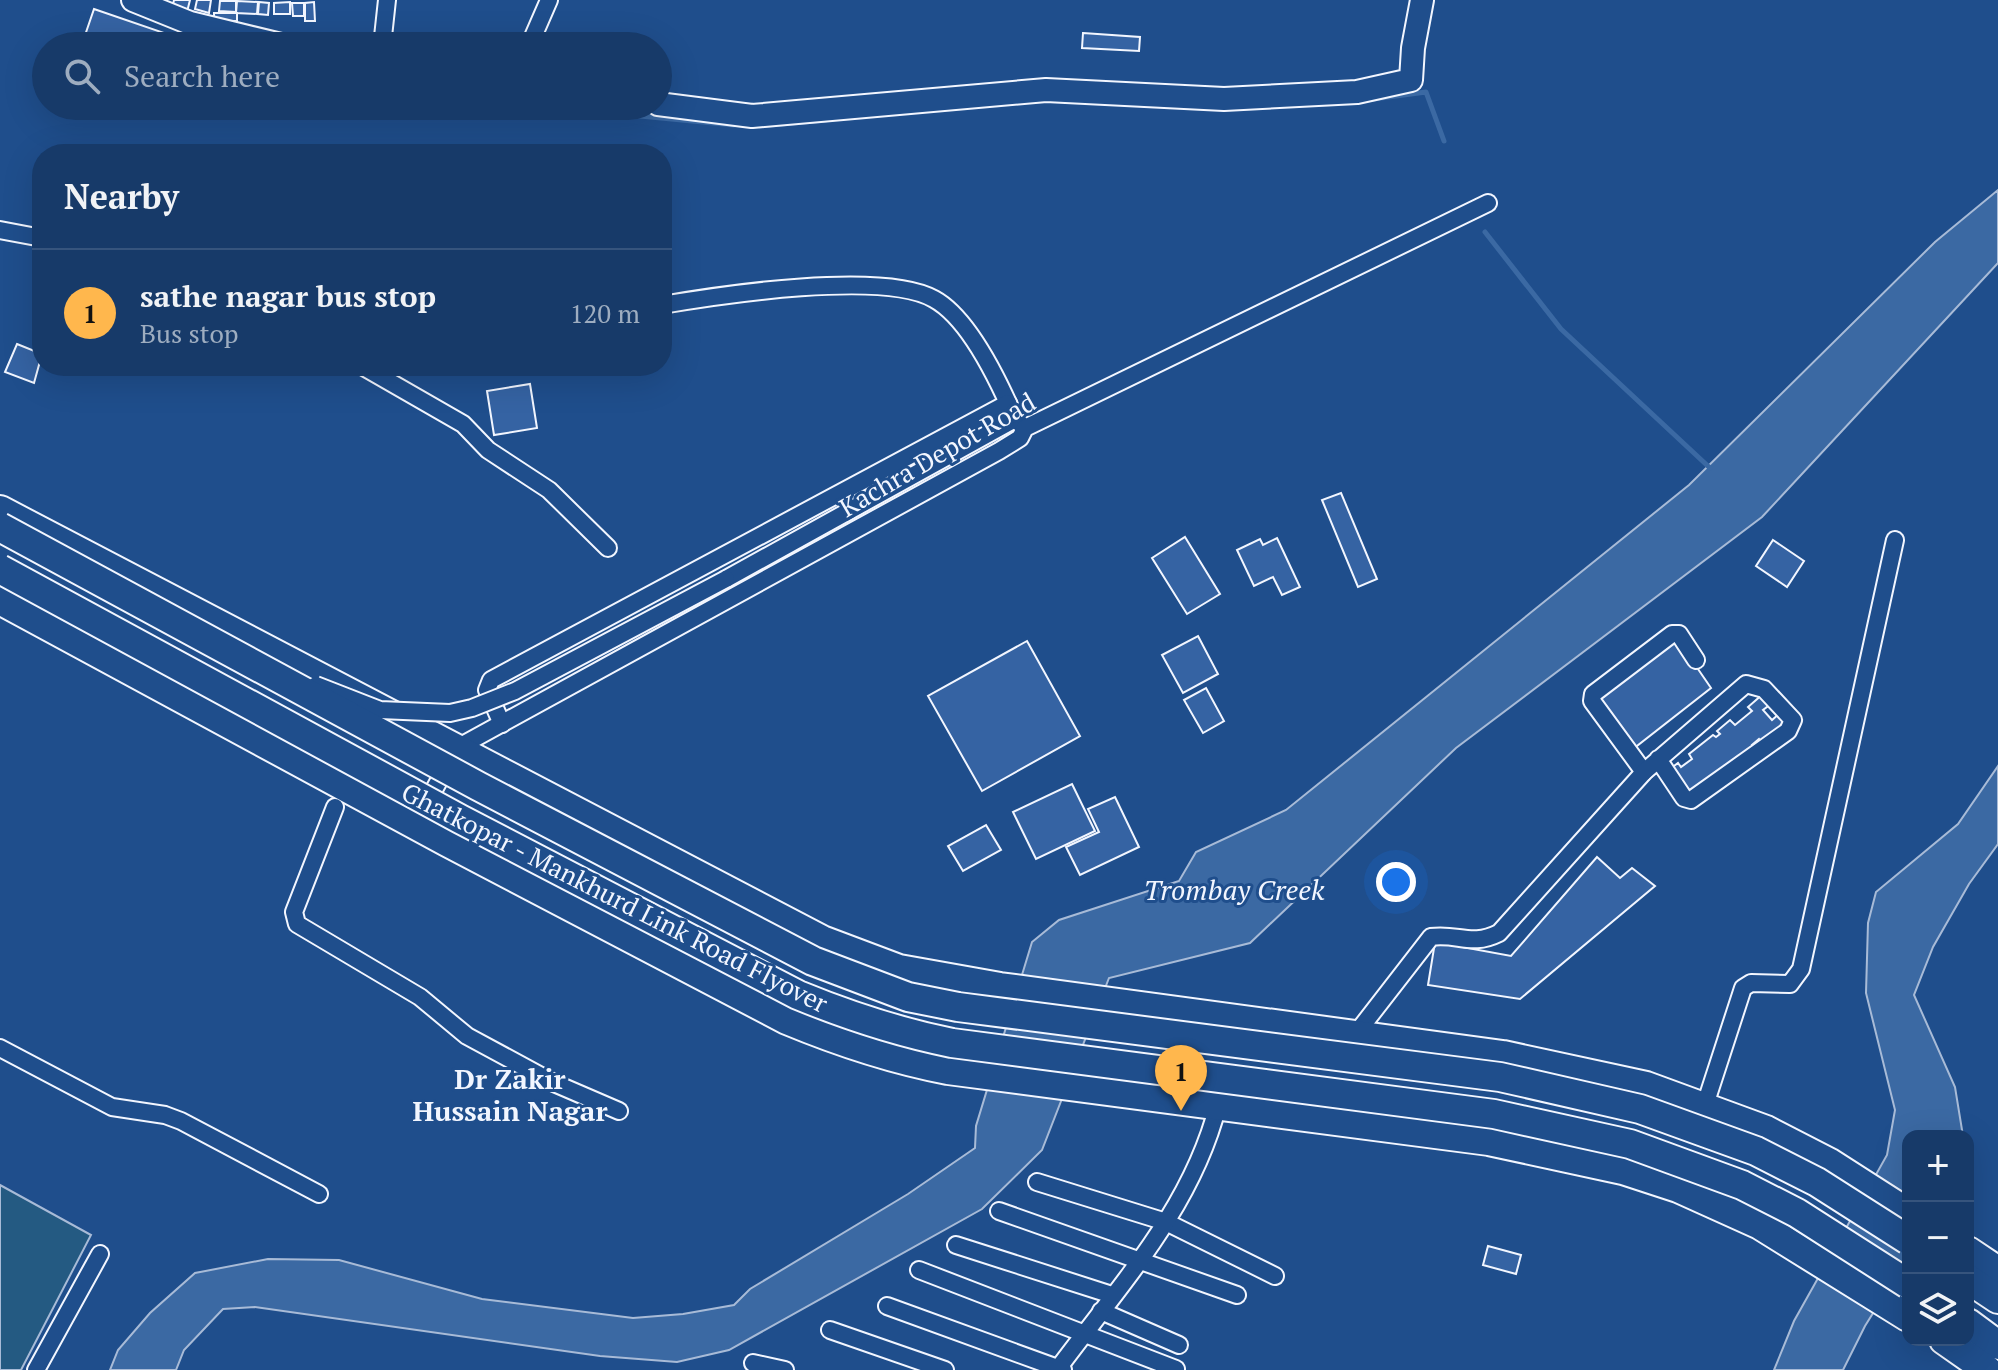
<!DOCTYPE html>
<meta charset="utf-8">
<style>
:root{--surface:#173a69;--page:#20416f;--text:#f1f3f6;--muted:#9eadc0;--line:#36547d;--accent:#ffb74d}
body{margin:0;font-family:"PT Serif",serif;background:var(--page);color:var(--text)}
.controls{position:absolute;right:24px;bottom:24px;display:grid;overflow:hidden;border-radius:16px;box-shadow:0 8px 32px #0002}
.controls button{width:72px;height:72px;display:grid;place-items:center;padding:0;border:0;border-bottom:2px solid var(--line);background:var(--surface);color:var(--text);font:40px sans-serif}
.you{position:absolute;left:1396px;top:882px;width:28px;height:28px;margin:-20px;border:6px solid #fff;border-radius:50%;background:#1a73e8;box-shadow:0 0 0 12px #1a73e833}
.badge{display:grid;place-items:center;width:52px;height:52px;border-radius:50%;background:var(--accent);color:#111;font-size:26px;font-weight:700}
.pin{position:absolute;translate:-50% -66px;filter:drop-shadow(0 2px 4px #0008)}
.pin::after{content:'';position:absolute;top:42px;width:28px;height:24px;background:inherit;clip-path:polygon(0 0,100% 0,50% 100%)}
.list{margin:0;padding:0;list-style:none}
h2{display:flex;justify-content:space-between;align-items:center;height:104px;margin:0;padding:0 32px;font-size:34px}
h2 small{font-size:26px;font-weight:400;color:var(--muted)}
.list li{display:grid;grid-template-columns:52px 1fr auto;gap:24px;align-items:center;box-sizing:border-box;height:128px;padding:0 32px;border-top:2px solid var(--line)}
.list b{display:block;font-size:30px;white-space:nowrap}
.list p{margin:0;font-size:26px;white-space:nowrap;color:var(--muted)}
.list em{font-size:26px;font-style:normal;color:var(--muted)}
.icon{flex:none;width:44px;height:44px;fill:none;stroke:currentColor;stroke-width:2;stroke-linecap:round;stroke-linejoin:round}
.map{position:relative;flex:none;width:1998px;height:1370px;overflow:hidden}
.search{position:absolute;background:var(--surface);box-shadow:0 8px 32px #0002;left:32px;top:32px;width:640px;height:88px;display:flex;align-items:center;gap:20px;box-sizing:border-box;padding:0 28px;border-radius:44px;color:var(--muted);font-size:30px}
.panel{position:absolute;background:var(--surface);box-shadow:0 8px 32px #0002;left:32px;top:144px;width:640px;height:232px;border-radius:32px}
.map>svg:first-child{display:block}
.green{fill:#245a82;stroke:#a8bbd7;stroke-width:2}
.water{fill:#3b69a3;stroke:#a8bbd7;stroke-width:2}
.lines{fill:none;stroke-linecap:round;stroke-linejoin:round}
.stream{stroke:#3b69a3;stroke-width:5}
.building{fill:#3563a3;stroke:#f2f6ff;stroke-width:2}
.street-casing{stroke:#f2f6ff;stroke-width:20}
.secondary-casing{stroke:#f2f6ff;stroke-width:26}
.highway-casing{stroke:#f2f6ff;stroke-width:32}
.street{stroke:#1f4e8c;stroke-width:16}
.secondary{stroke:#1f4e8c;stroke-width:22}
.highway{stroke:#1f4e8c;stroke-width:28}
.street-bridge-casing{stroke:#f2f6ff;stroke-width:20;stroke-linecap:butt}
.highway-bridge-casing{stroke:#f2f6ff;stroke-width:32;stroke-linecap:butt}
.street-bridge{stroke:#1f4e8c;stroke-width:16}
.highway-bridge{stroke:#1f4e8c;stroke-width:28}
.labels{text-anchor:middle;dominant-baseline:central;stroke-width:6;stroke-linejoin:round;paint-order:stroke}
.street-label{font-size:26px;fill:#f2f6ff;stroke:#1f4e8c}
.water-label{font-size:28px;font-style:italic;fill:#f2f6ff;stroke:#1f4e8c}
.neighbourhood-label{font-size:28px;font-weight:bold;fill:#f2f6ff;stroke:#1f4e8c}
</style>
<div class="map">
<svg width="1998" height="1370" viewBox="0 0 1998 1370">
<rect width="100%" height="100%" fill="#1f4e8c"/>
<polygon class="green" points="0,1185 91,1235 21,1370 0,1370"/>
<g class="water">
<polygon points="1998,190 1998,263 1762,517 1456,748 1250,943 1109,978 1042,1150 982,1209 729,1350 677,1362 600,1356 255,1307 223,1309 184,1350 176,1370 110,1370 118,1350 150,1313 195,1273 268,1259 339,1260 482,1299 633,1318 683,1314 734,1305 750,1289 908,1194 975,1148 976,1126 1032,942 1059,920 1179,881 1196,852 1286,810 1689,485 1935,242"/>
<polygon points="1998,766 1998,844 1969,884 1933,947 1914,995 1955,1087 1963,1136 1908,1136 1908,1257 1865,1326 1843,1370 1774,1370 1794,1321 1887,1155 1895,1110 1866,993 1868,923 1876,892 1958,824"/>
</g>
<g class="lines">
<g class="stream">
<polyline points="1366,100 1426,92 1444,141"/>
<polyline points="536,106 734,125"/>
<polyline points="760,126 826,120"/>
<polyline points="1485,232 1561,329 1710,468"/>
</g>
</g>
<g class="building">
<polygon points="174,0 190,0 187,12 172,8"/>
<polygon points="197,0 211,0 209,13 195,9"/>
<polygon points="220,1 236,1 236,12 219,11"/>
<polygon points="237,1 258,2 257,14 236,13"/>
<polygon points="259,2 269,3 268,15 258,14"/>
<polygon points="290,2 290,14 274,14 274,3"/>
<polygon points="314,2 315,21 305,21 305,3"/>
<polygon points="292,3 304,3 304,16 293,16"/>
<polygon points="94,9 170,35 166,46 145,46 112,35 108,46 82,44"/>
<rect x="214" y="13" width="23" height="8"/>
<polygon points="1083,33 1140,37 1139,51 1082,48"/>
<polygon points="17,344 42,354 34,383 5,372"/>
<polygon points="530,384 537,428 494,435 487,391"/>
<polygon points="1341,493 1377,579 1358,587 1322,500"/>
<polygon points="1185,537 1220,594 1187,614 1152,558"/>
<polygon points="1277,538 1300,587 1282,595 1273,577 1254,586 1237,550 1260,539 1263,545"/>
<polygon points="1773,540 1804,561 1787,587 1756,566"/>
<polygon points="1198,636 1218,674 1183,693 1162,655"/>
<polygon points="1676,637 1711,688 1633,749 1597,700"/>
<polygon points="1027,641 1080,736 982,791 928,696"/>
<polygon points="1206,688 1224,721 1203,733 1184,700"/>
<polygon points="1763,694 1771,704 1763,710 1772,720 1780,713 1788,724 1763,744 1759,739 1752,745 1755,749 1741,760 1738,756 1691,794 1670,769 1678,763 1681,767 1692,759 1689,754 1713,735 1716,737 1720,734 1717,731 1730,720 1735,725 1752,711 1748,707"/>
<polygon points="1072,784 1095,831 1036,859 1013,812"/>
<polygon points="1115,797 1139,847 1080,875 1066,847 1099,832 1088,809"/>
<polygon points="986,825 1001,850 963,871 948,846"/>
<polygon points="1597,857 1620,878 1632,868 1655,886 1520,999 1428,985 1435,942 1511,956"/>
<polygon points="1488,1246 1521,1255 1516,1274 1483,1265"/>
</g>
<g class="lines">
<g class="street-casing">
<g id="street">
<polyline points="382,46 387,0"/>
<polyline points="529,46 549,0"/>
<polyline points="0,230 42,238"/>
<path d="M662,305c59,-10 221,-35 272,-6 35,19 66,85 81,120l10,9"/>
<polyline points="362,366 463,424 488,450 549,490 608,548"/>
<polyline points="726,579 1015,419"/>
<polyline points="502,724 487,690 491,680 1008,403"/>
<polyline points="1644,772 1592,701 1593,694 1672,634 1679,634 1696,660"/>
<polyline points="425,806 457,748 999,451 1020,438 1025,428 1488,203"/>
<polyline points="335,807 294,912 297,924 420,997 467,1036 554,1083 619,1111"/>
<path d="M1355,1035l76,-98c27,-4 40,10 68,-4l145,-161 102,-88 18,5 29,31 -5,11 -97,69 -7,-2 -26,-39"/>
<polyline points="0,1048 112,1107 165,1115 181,1121 319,1194"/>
<polyline points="1705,1105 1743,988 1751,983 1790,984 1801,969 1895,540"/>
<polyline points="1037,1182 1166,1222 1275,1276"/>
<polyline points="999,1211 1237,1295"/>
<polyline points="956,1245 1112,1295"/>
<polyline points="919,1270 1176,1369"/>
<polyline points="887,1306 1063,1370"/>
<polyline points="1101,1311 1179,1345"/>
<polyline points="830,1330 945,1370"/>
<polyline points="753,1363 785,1370"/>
<polyline points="36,1370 100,1254"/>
<path d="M1057,1370c62,-84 135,-162 161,-265"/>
</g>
</g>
<g class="secondary-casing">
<g id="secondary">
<polyline points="133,0 190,23 285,46"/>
<polyline points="658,104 752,116 1046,90 1224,99 1357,92 1411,80 1413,48 1422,0"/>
</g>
</g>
<g class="highway-casing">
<g id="highway">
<polyline points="0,510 822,940 899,969 1000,987 1503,1055 1646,1086 1766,1130 1830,1163 1908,1213"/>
<path d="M0,600l447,242 340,178c53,22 104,39 161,50l541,71 134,29 55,18 82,37 148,92"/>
<polyline points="1968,1251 1998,1271"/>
<polyline points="1968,1279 1998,1299"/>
<polyline points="1968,1323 1998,1345"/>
<polyline points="1944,1340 1987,1370"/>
</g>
</g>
<use href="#street" class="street"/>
<use href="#secondary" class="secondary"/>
<use href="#highway" class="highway"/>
<g class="street-bridge-casing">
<polyline id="street-bridge" points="316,685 380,710 450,713 472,708 515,691 726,579"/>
</g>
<g class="highway-bridge-casing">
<g id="highway-bridge">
<polyline points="0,527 478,786 813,961 908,997 958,1007 1500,1077 1640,1109 1756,1151 1817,1182 1908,1240"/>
<path d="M0,569l460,250 338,176c51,21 100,37 154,48l542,71 136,30 112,41 55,28 111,71"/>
</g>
</g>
<use href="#street-bridge" class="street-bridge"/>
<use href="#highway-bridge" class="highway-bridge"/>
</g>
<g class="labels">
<g class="street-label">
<text transform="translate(937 454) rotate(-30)">Kachra Depot Road</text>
<text transform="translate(615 897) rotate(27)">Ghatkopar - Mankhurd Link Road Flyover</text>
</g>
<g class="water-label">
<text x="1234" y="889">Trombay Creek</text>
</g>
<g class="neighbourhood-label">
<text x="510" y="1078">Dr Zakir<tspan x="510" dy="32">Hussain Nagar</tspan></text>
</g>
</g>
</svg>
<div class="controls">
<button>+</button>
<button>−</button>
<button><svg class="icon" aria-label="layers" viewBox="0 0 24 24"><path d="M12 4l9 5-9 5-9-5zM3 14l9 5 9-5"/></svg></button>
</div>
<div class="you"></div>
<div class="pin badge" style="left:1181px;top:1111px">1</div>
<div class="search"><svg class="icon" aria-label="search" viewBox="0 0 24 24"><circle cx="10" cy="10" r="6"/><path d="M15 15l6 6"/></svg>Search here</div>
<section class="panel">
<h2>Nearby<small></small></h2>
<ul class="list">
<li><span class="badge">1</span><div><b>sathe nagar bus stop</b><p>Bus stop</p></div><em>120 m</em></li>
</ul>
</section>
</div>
